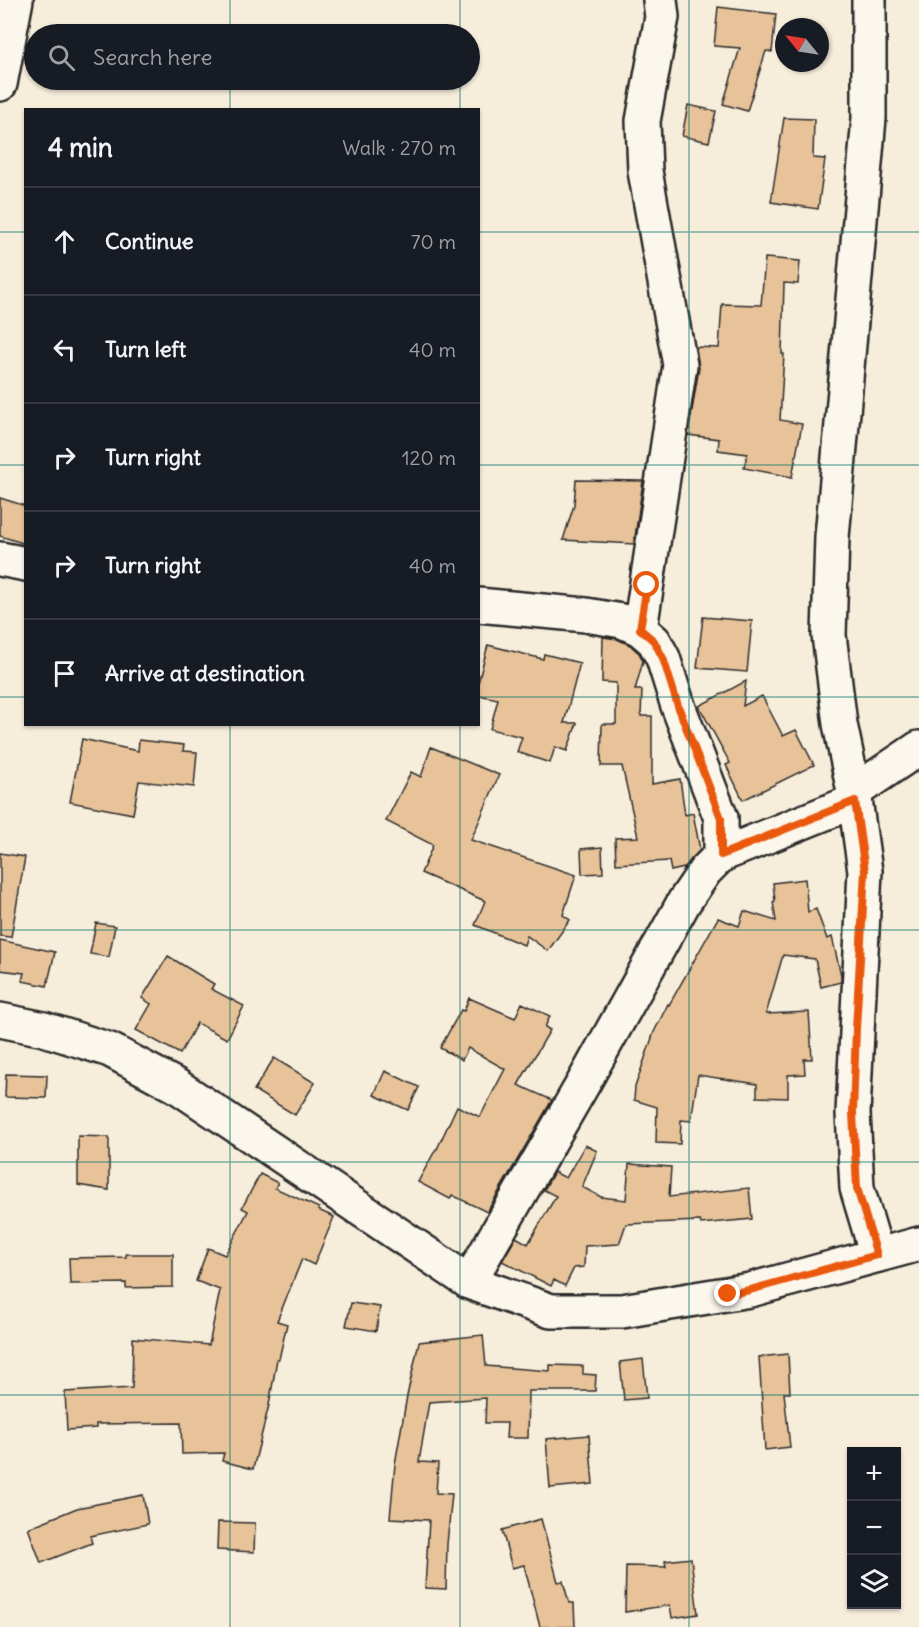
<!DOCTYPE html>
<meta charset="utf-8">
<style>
:root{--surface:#171b24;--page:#242831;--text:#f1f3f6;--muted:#9ea1a6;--line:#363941}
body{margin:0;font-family:Delius,sans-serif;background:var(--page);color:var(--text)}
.controls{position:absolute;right:18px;bottom:18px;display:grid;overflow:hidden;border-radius:0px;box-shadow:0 2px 4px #0004}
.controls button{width:54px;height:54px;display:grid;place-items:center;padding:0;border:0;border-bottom:2px solid var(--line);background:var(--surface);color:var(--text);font:30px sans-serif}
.compass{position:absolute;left:775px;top:18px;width:54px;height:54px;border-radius:50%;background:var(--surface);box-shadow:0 2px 4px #0004;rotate:300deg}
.stop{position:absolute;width:18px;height:18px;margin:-14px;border:4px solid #ea580c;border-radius:50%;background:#fff}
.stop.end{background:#ea580c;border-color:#fff;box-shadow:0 2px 6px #0008}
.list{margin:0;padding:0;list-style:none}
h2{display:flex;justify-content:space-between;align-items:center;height:78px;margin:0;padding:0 24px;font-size:26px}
h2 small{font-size:20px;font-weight:400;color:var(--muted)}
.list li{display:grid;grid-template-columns:39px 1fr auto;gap:18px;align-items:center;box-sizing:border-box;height:108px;padding:0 24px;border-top:2px solid var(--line)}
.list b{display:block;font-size:22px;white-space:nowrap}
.list em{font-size:20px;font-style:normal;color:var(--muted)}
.icon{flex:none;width:33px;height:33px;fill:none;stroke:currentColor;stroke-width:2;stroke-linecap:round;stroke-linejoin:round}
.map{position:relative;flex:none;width:919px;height:1627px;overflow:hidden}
.search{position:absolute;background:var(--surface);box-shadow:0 2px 4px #0004;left:24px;top:24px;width:456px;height:66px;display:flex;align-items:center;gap:15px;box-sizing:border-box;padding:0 21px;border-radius:33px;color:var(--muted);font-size:22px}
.panel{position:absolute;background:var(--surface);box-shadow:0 2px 4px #0004;left:24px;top:108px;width:456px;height:618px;border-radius:0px}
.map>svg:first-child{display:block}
.building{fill:#e8c399;stroke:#2b2b2b;stroke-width:1.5}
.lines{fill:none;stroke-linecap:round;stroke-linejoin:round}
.minor-casing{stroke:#2b2b2b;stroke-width:38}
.minor{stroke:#fbf7ec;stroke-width:33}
.route{stroke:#ea580c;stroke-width:8}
.grid{fill:none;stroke:#0f766e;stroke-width:1.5;stroke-opacity:0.55}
</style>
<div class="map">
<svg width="919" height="1627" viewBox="0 0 919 1627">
<rect width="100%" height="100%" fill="#f7eddb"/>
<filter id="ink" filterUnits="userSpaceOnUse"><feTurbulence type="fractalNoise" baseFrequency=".0167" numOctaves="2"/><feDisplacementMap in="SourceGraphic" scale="12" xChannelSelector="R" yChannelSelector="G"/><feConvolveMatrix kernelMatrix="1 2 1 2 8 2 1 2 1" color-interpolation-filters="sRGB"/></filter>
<g filter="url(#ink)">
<g class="building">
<polygon points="718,7 776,14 772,52 766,51 747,111 723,104 740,48 714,46"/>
<polygon points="688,105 716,111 709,142 682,136"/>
<polygon points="784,118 814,119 813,158 825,159 818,209 771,202"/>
<polygon points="765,258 800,261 798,284 784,283 782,354 784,354 780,420 802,424 792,477 744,468 747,454 718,450 719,439 688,435 699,368 696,347 719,348 722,304 761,305"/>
<polygon points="576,480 643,481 634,544 563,540 574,505"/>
<polygon points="0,498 26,506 26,544 0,536"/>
<polygon points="703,617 752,621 747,672 697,668"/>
<polygon points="603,637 617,639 630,645 639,653 643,661 635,690 642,690 641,716 652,716 652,784 680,779 685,815 693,813 700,850 684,868 671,871 669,861 616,864 615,838 638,837 622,766 601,766 602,724 616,724 616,683 602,682"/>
<polygon points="488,645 543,659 544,654 580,663 564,723 577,723 567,751 555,747 550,763 517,752 522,737 490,729 498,699 478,695 478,683"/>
<polygon points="746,681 743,706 762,696 783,736 796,730 814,765 743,800 726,765 730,763 699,706"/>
<polygon points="82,739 138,751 139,740 184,745 183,751 197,752 194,787 139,781 133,814 70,802"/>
<polygon points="431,747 499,775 471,840 576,875 563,915 570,920 548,951 527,936 524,945 475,925 485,901 421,873 433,845 386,821 411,772 421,777"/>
<polygon points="602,847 603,873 582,874 581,849"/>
<polygon points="0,853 25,857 11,937 0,936"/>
<polygon points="805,879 808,912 816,909 827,939 832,937 841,975 841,982 821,987 815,959 783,955 766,1014 809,1012 812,1059 804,1059 805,1074 788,1075 788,1098 757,1097 757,1084 698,1075 691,1121 681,1120 680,1144 656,1143 657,1107 634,1100 635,1087 654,1032 668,1004 669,1005 718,918 739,926 744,911 776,921 773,902 775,901 773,883"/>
<polygon points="96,923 115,926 109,957 90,954"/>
<polygon points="0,940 55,952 47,986 22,981 24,973 0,970"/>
<polygon points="168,956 214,984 211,989 244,1006 227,1039 197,1023 180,1054 136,1030 151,1004 142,998"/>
<polygon points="469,998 515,1018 522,1003 550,1016 545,1027 550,1030 518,1085 552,1100 487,1212 452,1195 450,1199 418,1182 436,1149 437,1149 457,1106 480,1117 505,1069 468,1048 462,1060 440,1048 461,1010 464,1011"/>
<polygon points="274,1058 315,1083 295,1115 254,1090"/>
<polygon points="385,1071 419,1087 408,1110 374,1095"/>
<polygon points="6,1074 47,1075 46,1098 5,1097"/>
<polygon points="78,1136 109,1137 109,1190 78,1185"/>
<polygon points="585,1145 597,1151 582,1187 601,1197 626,1200 629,1164 671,1167 669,1197 749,1188 752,1219 701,1224 700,1221 626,1224 619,1244 585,1246 584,1267 574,1268 565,1286 554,1280 551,1286 502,1261 516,1237 528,1244 556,1196 544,1190 554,1172 566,1178"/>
<polygon points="260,1174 278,1183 275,1188 319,1208 318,1210 334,1217 314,1265 302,1259 277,1321 287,1324 279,1359 277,1359 269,1405 253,1469 222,1461 224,1453 182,1454 181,1423 96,1424 96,1428 67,1430 65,1392 132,1388 133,1338 209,1345 220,1290 196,1281 208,1248 225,1255 248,1211 242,1208"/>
<polygon points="126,1254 173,1254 173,1287 126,1288 126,1283 70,1284 69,1258 126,1257"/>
<polygon points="351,1303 380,1307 376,1331 346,1326"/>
<polygon points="483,1335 486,1366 550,1371 550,1365 583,1366 583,1374 596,1375 595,1391 529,1391 528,1438 506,1438 507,1423 485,1423 486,1398 429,1402 419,1462 438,1463 436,1493 452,1494 447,1544 446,1589 425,1588 429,1520 390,1518 395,1464 407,1396 419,1342"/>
<polygon points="788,1354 790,1393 784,1393 790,1447 765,1450 759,1357"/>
<polygon points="643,1359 647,1398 624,1400 620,1362"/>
<polygon points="589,1435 593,1484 550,1488 546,1439"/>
<polygon points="143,1495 148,1524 90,1536 92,1543 41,1563 28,1528 77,1508"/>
<polygon points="541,1519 558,1582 563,1581 569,1603 574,1603 575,1627 540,1627 524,1565 512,1568 502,1530"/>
<polygon points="218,1522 255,1523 254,1552 217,1550"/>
<polygon points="691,1558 698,1614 672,1618 670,1605 625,1612 626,1566 666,1567 665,1561"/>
</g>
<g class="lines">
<g class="minor-casing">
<g id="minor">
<polyline points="869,0 869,118 832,537 829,635 840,724 854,792 865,871 853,1113 857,1188 877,1255"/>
<polyline points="0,84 16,0"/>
<polyline points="0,559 26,564"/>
<polyline points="640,629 680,365 645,171 643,121 662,17 660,0"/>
<polyline points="854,792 919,748"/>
<polyline points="721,855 855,801"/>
<polyline points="0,1020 44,1029 110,1050 177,1086 469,1282 551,1311 622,1311 750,1290 919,1244"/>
<polyline points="469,1282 584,1082 684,902 705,871 721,855 721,818 678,706 663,658 654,641 640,629 622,621 586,615 478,605"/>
</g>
</g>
<use href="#minor" class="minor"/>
</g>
</g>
<g class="lines" filter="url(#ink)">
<polyline class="route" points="647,585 640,629 654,641 663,658 678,706 721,818 721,855 855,801 865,871 856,1029 853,1113 854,1132 857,1188 877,1255 750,1290 728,1294"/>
</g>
<path class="grid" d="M230,0v34M460,0v34M689,0v1627M230,80v30M460,80v30M0,232h26M478,232h441M0,465h26M478,465h441M0,697h26M478,697h441M230,724v903M460,724v903M0,930h919M0,1162h919M0,1395h919"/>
</svg>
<div class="controls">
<button>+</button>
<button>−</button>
<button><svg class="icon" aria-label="layers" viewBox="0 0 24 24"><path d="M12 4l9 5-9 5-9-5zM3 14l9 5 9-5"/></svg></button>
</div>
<svg class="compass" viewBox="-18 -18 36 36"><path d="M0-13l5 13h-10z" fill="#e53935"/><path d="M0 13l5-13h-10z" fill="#9ea1a6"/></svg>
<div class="stop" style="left:647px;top:585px"></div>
<div class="stop end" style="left:728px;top:1294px"></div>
<div class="search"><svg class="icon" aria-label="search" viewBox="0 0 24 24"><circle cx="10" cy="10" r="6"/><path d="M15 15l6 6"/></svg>Search here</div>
<section class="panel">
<h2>4 min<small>Walk · 270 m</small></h2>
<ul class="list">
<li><svg class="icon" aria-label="ahead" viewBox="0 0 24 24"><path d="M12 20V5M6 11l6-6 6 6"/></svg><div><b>Continue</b></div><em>70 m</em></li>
<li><svg class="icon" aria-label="left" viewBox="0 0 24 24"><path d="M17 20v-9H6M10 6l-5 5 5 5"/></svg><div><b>Turn left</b></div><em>40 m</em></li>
<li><svg class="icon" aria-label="right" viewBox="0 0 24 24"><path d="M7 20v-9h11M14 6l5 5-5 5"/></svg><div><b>Turn right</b></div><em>120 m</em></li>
<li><svg class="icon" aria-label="right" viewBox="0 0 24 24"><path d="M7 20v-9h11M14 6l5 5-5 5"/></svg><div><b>Turn right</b></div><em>40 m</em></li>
<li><svg class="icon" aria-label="arrive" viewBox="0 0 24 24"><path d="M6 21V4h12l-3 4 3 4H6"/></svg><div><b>Arrive at destination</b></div></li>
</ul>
</section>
</div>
